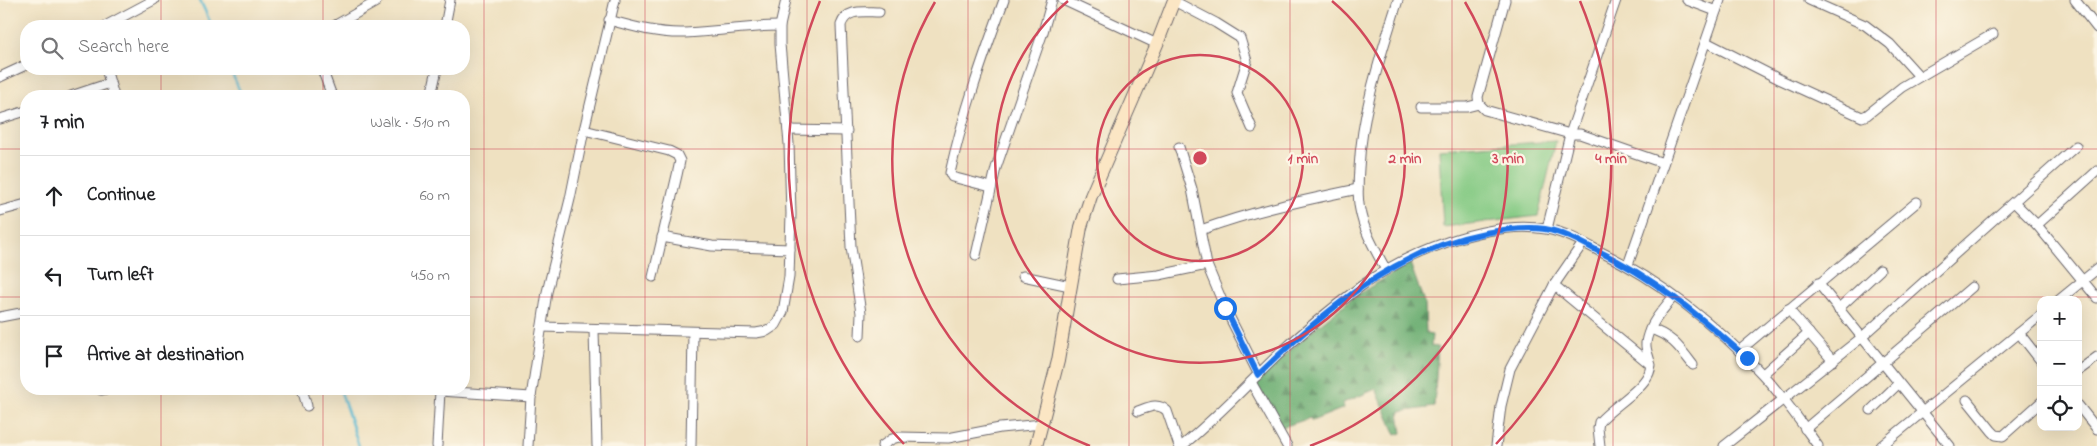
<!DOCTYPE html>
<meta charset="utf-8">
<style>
:root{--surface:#fff;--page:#f2f2f2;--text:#202124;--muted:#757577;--line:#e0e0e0}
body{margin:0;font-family:"Indie Flower",sans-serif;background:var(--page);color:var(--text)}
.controls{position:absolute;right:15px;bottom:15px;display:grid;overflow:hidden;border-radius:10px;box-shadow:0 5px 20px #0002}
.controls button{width:45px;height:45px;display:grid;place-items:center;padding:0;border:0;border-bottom:1px solid var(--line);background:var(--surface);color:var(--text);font:25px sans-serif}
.stop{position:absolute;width:15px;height:15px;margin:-11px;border:4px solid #1a73e8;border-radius:50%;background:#fff}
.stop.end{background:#1a73e8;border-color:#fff;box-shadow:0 1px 5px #0008}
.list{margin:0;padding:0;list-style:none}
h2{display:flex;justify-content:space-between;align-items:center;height:65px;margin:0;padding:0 20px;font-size:21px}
h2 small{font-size:16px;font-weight:400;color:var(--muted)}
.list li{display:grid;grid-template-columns:32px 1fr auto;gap:15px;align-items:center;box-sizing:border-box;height:80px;padding:0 20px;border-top:1px solid var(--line)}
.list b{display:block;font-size:19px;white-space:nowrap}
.list em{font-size:16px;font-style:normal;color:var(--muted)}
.icon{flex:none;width:28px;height:28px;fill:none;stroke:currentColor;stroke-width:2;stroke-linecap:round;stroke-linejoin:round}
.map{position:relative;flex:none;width:2097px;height:446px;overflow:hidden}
.search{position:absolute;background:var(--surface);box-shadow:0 5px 20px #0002;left:20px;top:20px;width:450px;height:55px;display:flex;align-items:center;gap:12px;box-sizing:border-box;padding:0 18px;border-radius:20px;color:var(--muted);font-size:19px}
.panel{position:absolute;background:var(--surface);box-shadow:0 5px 20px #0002;left:20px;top:90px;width:450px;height:305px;border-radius:20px}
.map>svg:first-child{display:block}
.forest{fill:url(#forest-firs);stroke:#476856}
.park{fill:#85ca84;stroke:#547660}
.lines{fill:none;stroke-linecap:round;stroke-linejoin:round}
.stream{stroke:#52b8d1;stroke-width:2.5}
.street-casing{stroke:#6a656a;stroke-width:11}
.secondary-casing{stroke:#6a656a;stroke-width:14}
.street{stroke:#fff;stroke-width:9}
.secondary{stroke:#fbe6c4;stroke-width:12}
.route{stroke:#1a73e8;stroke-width:6}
.grid{fill:none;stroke:#d1495b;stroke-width:1;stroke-opacity:0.55}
.ring{fill:none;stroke:#d1495b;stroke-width:2.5}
.centre{fill:#d1495b;stroke:#fcf5e5;stroke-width:2.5}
.ring-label{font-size:15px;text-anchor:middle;font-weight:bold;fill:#d1495b;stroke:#fcf5e5;stroke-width:4.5;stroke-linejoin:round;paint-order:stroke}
</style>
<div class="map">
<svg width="2097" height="446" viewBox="0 0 2097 446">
<defs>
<pattern id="forest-firs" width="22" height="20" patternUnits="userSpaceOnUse" patternTransform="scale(1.25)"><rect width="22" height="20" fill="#6cae72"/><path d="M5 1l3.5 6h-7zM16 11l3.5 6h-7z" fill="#588d5f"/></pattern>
</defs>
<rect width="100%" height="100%" fill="#fcf5e5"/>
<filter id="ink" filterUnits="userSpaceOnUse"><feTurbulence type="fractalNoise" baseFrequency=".02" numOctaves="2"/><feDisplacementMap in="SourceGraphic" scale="10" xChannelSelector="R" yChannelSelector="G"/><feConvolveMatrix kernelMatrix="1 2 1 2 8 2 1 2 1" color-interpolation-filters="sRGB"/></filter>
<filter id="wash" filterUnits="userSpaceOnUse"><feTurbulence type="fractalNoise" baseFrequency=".0096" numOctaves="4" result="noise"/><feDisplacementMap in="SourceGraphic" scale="20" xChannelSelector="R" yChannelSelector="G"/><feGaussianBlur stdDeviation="1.12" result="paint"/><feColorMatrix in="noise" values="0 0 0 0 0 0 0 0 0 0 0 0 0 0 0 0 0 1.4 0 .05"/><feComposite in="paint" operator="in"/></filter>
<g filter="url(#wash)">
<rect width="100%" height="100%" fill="#efe1c1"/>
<polygon class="forest" points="1410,263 1425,305 1426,334 1432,335 1431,346 1438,347 1434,407 1399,412 1402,433 1396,435 1376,389 1343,403 1344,408 1312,421 1310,418 1280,428 1255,382 1316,327 1355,296"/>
<polygon class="park" points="1556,141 1538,216 1443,227 1439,149"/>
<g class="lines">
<g class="stream">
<polyline points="200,0 212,26"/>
<polyline points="230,69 242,96"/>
<polyline points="340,389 359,446"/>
</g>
</g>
</g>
<g filter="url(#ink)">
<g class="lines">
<g class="street-casing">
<g id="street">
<polyline points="1063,0 1157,44"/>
<polyline points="1505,0 1478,97 1479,104 1485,110 1570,134 1580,134 1663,163"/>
<polyline points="1687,0 1716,11"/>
<polyline points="1809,0 1865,25 1890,44 1919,76"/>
<polyline points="2075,0 2097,28"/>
<polyline points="1174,1 1216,23 1240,38 1247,61 1237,93 1252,128"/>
<path d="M609,20c25,7 50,14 76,13 32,-1 63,-7 95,-7"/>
<polyline points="105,26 154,0"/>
<polyline points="334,26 376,2"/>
<polyline points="445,26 450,0"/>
<polyline points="1706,42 1781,80 1862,117 1867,115 1902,87 1993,34"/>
<polyline points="106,69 114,96"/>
<polyline points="322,69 332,96"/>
<polyline points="0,77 26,65"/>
<polyline points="71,96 110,83"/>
<polyline points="431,96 437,69"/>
<polyline points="1421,107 1467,107 1479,104"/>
<polyline points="0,119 26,111"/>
<polyline points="584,130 669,151 677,155 680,161 677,175 653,277"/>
<polyline points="788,130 847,131"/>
<polyline points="1179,147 1192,189 1207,265 1225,308 1259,375"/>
<path d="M991,187l-39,-10 -2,-4c13,-59 33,-116 54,-173"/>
<polyline points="2014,202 2037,225 2097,298"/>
<polyline points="0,211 26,204"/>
<polyline points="2037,225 2097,171"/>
<polyline points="1547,229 1570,134 1616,0"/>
<path d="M1201,230c51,-19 104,-30 157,-41"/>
<polyline points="662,237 712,246 790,249"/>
<polyline points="976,255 996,168 1043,32 1052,0"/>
<polyline points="1628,265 1720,0"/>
<path d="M1386,270c-10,-19 -22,-38 -26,-60 -3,-13 -2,-28 -1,-42 3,-58 22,-113 39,-168"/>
<polyline points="1023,276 1070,286"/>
<polyline points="1117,279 1159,275 1207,265"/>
<polyline points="1818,283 1950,446"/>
<polyline points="1554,285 1651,365"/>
<polyline points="2059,300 2097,269"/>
<polyline points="1788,309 1833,361"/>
<polyline points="1838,309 1880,270"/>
<polyline points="0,317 26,312"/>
<polyline points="542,327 756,333 767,331 776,325 783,312 789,277 791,214 789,144 780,44 780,26 786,0"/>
<path d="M1650,329c21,6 30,19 43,36"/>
<polyline points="594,330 597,446"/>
<polyline points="2019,333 2041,361"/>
<path d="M860,336l1,-23 -10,-66 -10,-222c6,-17 23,-13 38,-13"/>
<polyline points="1739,351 1917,202"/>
<polyline points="2078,371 2097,357"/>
<polyline points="1763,374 1809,333"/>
<polyline points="1251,382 1287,446"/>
<polyline points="302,389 307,406"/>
<polyline points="439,389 440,391 531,397"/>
<polyline points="101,390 107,389"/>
<polyline points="1967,400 1992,431 1996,435 2003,436 2041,402"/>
<polyline points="2078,405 2097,429"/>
<polyline points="1871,410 1898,384"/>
<path d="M1138,411c11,-4 20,-9 29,0l12,35"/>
<polyline points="1805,429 1972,287"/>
<polyline points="437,446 440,391"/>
<polyline points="528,446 531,397 547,292 570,199 584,130 615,0"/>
<polyline points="691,446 693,332"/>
<polyline points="882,446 892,439 899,437 948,438 1000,428 1043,424"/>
<path d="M1182,446c34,-28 64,-60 95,-90 26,-24 55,-48 83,-69 46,-34 128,-68 186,-58 19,3 38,14 55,23 58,28 117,74 161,122 21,22 38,47 56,72"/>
<polyline points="1496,446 1501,406 1510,369 1554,285 1583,243"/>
<path d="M1600,446l-2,-18 1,-6c14,-16 42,-31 50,-49 5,-11 -4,-19 -3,-30 2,-18 17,-33 27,-46"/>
<polyline points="1724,446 1861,338 2076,146"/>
<polyline points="1881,446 2041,315"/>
</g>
</g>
<g class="secondary-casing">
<polyline id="secondary" points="1036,446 1058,361 1081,227 1091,196 1157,44 1174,0"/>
</g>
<use href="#street" class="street"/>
<use href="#secondary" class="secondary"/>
</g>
</g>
<g class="lines" filter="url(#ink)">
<path class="route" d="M1225,308l33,67c65,-63 137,-125 227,-142 20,-4 40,-7 60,-4 17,3 34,12 49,20 61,29 103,65 153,109"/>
</g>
<path class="grid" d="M161,0v26M323,0v26M484,0v446M645,0v446M807,0v446M968,0v446M1129,0v446M1290,0v446M1452,0v446M1613,0v446M1774,0v446M1936,0v446M161,69v27M323,69v27M0,149h26M464,149h1633M0,297h26M464,297h1633M161,389v57M323,389v57"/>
<g class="ring">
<circle cx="1200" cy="158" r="103"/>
<path d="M1332 1A205 205 0 1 1 1068 1"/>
<path d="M1090 446A308 308 0 0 1 935 2M1465 2A308 308 0 0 1 1310 446"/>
<path d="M904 444A411 411 0 0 1 820 1M1580 1A411 411 0 0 1 1496 444"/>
</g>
<circle cx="1200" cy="158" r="8" class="centre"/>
<g class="ring-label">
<text x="1303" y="163">1 min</text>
<text x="1405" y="163">2 min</text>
<text x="1508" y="163">3 min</text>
<text x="1611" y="163">4 min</text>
</g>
</svg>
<div class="controls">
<button>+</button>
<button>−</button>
<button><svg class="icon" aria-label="locate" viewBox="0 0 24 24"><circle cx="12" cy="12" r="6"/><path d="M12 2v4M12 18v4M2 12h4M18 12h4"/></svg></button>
</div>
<div class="stop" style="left:1225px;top:308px"></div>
<div class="stop end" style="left:1747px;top:358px"></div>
<div class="search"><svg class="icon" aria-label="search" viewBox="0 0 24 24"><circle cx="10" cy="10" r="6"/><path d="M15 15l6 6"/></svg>Search here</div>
<section class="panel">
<h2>7 min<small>Walk · 510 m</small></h2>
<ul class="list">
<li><svg class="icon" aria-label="ahead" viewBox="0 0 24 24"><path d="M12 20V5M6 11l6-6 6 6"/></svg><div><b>Continue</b></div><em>60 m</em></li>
<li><svg class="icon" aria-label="left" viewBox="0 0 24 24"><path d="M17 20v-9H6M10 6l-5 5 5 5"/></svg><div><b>Turn left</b></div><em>450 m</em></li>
<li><svg class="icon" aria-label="arrive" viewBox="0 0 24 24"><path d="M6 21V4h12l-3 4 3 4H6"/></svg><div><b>Arrive at destination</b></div></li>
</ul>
</section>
</div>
